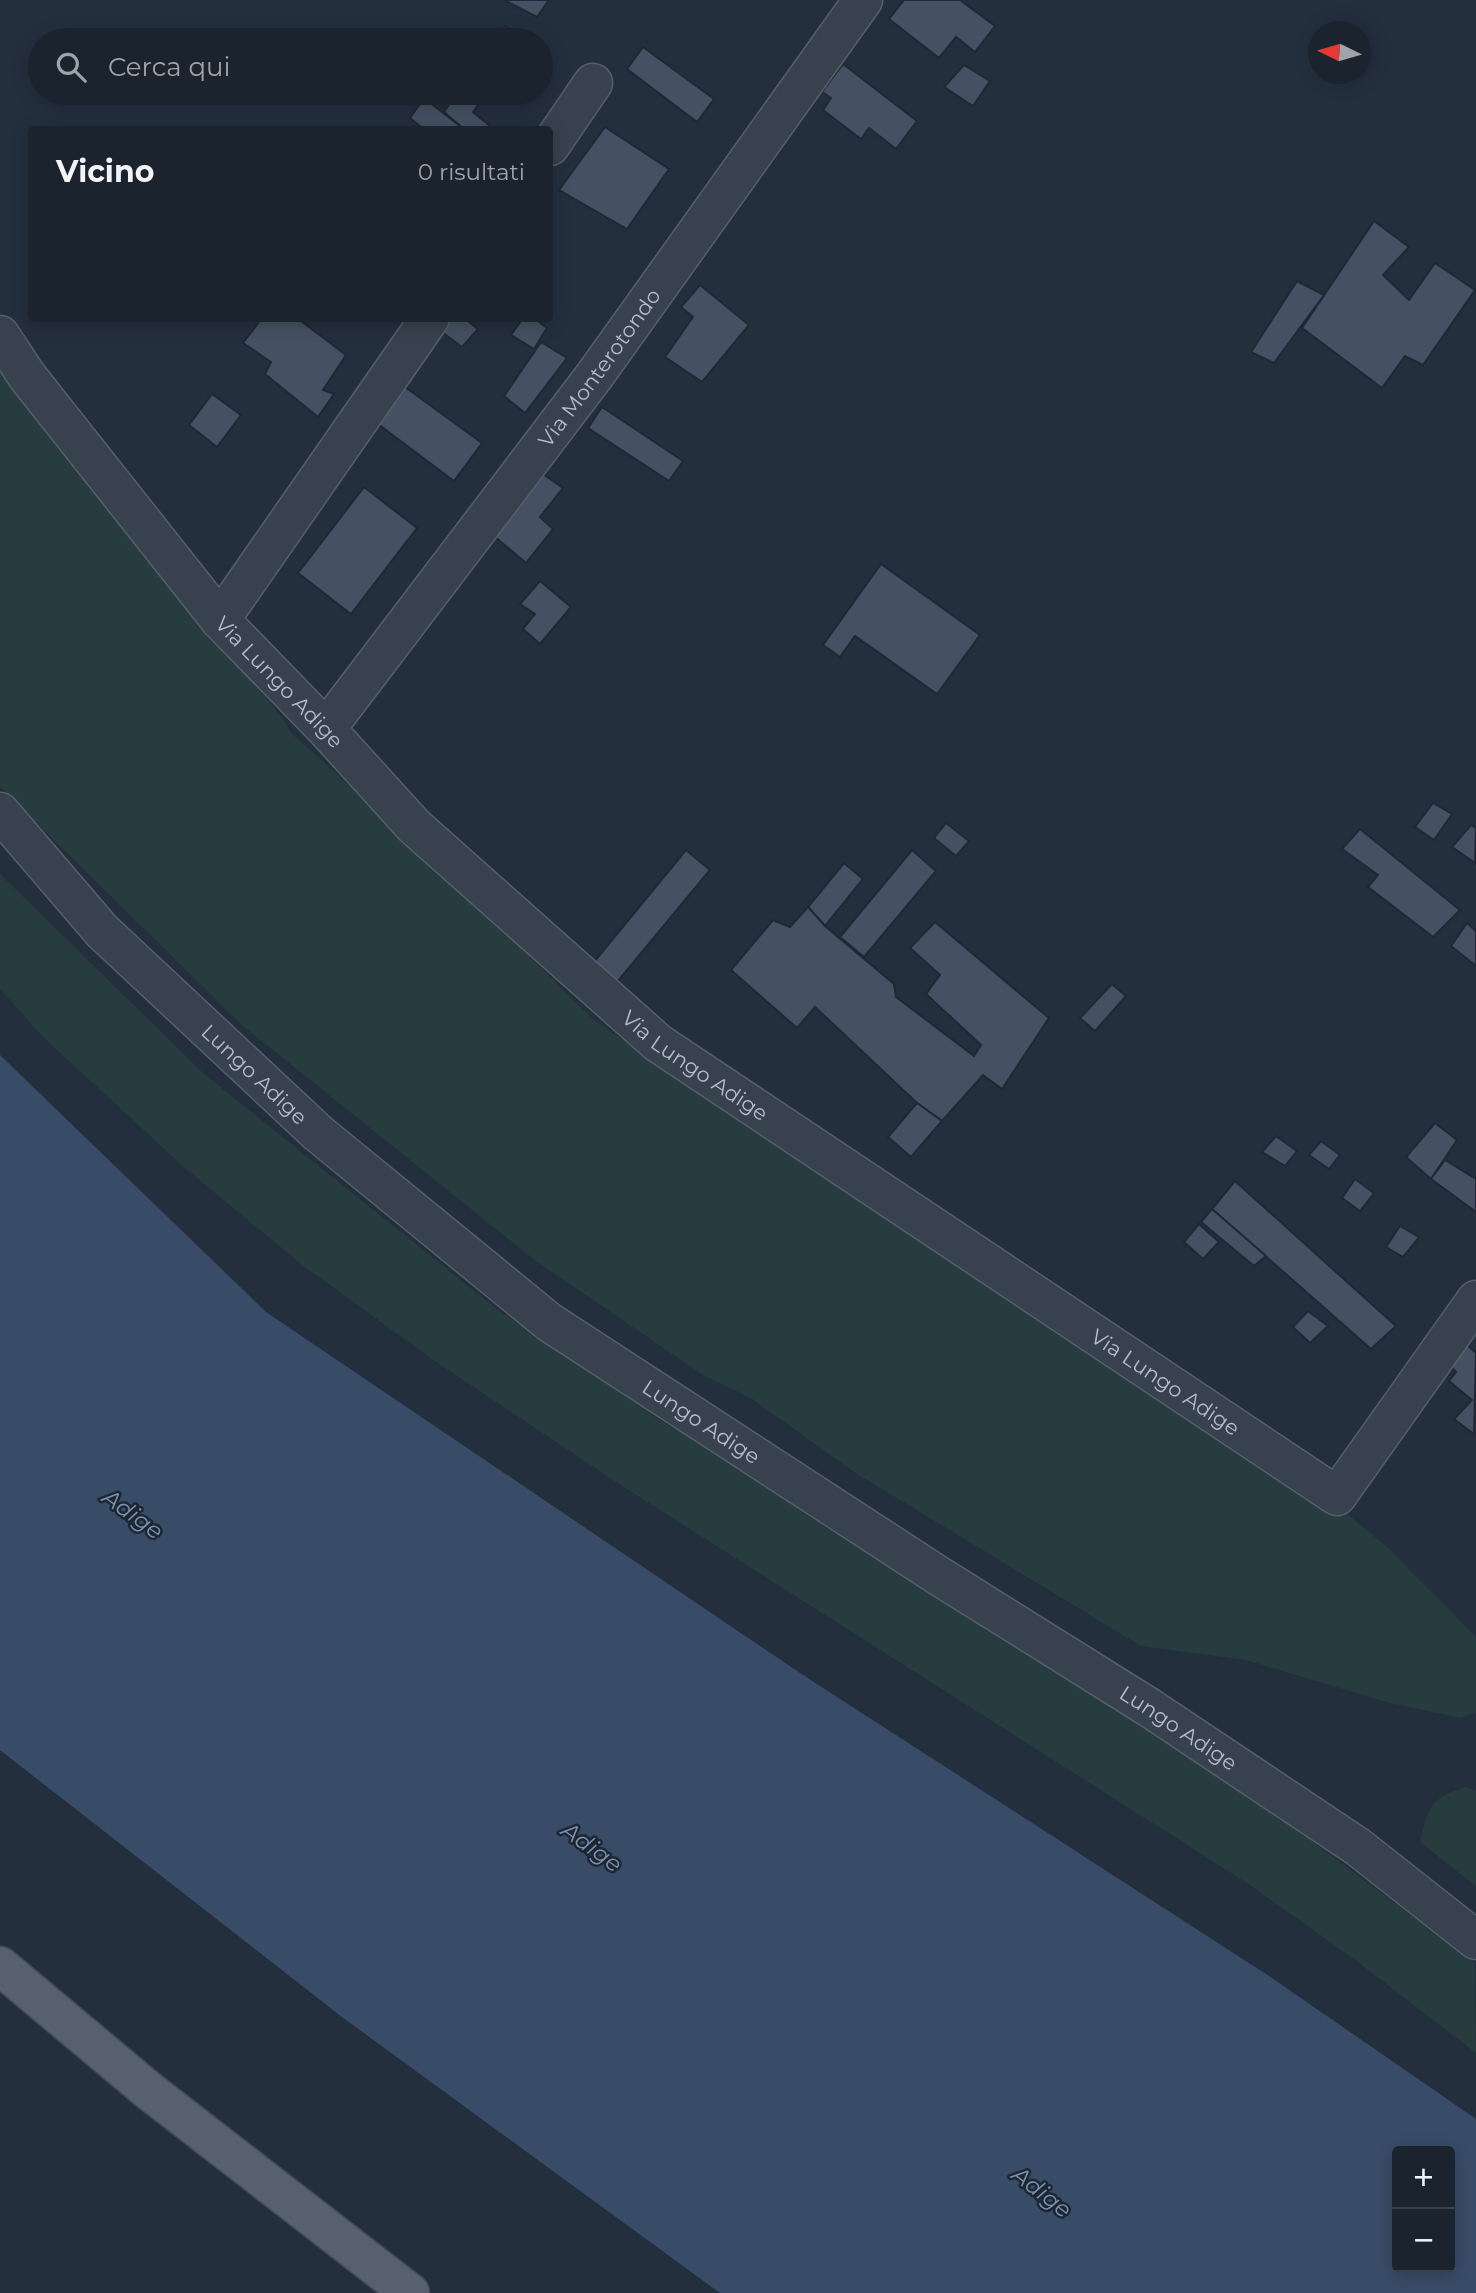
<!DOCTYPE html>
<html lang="it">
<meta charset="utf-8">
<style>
:root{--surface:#1b232e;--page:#242b36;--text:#f1f3f6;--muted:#a0a4aa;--line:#39404a}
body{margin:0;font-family:Montserrat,sans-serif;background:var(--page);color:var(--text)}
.controls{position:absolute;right:21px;bottom:21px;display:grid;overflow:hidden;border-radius:7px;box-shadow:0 4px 18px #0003}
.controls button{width:63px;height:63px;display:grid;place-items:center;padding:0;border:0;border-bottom:2px solid var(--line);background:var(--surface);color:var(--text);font:35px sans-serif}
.compass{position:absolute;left:1308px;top:21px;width:63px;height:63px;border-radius:50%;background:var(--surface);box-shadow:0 4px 18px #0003;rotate:275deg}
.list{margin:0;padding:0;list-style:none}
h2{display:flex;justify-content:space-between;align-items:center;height:91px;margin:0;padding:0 28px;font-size:30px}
h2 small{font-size:23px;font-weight:400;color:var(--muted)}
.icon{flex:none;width:38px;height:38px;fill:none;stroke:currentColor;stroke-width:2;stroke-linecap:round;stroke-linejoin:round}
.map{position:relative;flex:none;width:1476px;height:2293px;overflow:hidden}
.search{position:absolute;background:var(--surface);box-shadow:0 4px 18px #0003;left:28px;top:28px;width:525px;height:77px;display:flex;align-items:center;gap:18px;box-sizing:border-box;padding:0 24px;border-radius:38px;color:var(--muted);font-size:26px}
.panel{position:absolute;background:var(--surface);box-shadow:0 4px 18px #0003;left:28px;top:126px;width:525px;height:196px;border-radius:7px}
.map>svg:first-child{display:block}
.green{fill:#263c3f}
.water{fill:#394c67;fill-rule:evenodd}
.building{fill:#455162;stroke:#1f2835;stroke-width:2}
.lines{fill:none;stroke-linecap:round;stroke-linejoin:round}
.minor-casing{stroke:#565f6c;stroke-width:41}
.major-casing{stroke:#414a57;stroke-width:41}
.minor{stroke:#38414e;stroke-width:38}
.major{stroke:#56606e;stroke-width:38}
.labels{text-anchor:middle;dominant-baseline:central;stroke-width:5;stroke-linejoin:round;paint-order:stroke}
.street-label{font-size:21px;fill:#b4bcc9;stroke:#1d2633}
.water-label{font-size:23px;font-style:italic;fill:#7c92b1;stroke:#1d2633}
</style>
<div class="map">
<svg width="1476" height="2293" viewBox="0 0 1476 2293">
<rect width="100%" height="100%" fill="#242f3e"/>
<g class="green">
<polygon points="0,358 35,410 283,719 291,733 425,854 594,1020 1195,1424 1267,1466 1313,1486 1386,1546 1476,1637 1476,1712 1461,1718 1390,1703 1246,1660 1141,1646 854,1472 751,1398 703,1375 536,1261 243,1026 0,787"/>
<polygon points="0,874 203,1073 498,1310 672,1428 720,1452 820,1524 1113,1701 1160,1739 1257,1800 1475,1963 1476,2053 1354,1959 1247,1883 619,1484 432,1359 301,1264 184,1167 42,1036 0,989"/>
<path d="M1466,1787l10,4v95l-56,-44c9,-36 9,-43 46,-55z"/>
</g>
<path class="water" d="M0,1055l266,257 537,363 466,301 207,143v174h-756l-378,-276 -342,-267zM1397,2151h53v116h-53z"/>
<g class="building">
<polygon points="504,0 549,0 537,17"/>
<polygon points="904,0 960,0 995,26 975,52 956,37 939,58 889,19"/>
<polygon points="505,26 527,40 494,40"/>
<polygon points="643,47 714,99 697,122 627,69"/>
<polygon points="843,64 917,121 896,149 869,128 861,139 823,110 831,98 822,92"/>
<polygon points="964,65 990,81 973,106 944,87"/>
<polygon points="457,93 486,93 473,112 495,130 465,130 444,112"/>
<polygon points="424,98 460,126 457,130 425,130 410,118"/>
<polygon points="605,127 669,169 627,229 559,190"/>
<polygon points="1374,221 1409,247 1383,275 1409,300 1435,263 1475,290 1423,365 1405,356 1382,388 1302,328"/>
<polygon points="1297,281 1324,295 1274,363 1251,352"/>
<polygon points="700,285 749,325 702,382 665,357 693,317 681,307"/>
<polygon points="262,318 297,318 346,355 323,390 334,394 318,417 265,374 271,362 243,343"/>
<polygon points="436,318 464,318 478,329 462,347 431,324"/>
<polygon points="523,318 534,318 547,328 534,349 511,335"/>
<polygon points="541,342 567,358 525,413 504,396"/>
<polygon points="405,387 482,443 454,481 378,424"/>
<polygon points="212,394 241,415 217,447 189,425"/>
<polygon points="602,407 683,461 669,481 588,428"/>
<polygon points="543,474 563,488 540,517 553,529 526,563 494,536"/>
<polygon points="364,487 417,528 351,614 298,573"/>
<polygon points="881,564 980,635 937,694 855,636 840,657 823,645"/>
<polygon points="540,581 571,607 540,644 523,629 535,614 520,604"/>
<polygon points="1433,803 1452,814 1434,840 1415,827"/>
<polygon points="946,823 969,841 956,856 934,838"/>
<polygon points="1471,825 1476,828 1475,863 1452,847"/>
<polygon points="1360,829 1460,910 1433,937 1368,887 1378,875 1342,849"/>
<polygon points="686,850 710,870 613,987 589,968"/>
<polygon points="912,850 936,871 864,957 840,937"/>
<polygon points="844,863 863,879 825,926 808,907"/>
<polygon points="808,907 825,926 894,984 896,997 974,1056 981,1045 926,994 940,975 910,948 935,922 1049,1018 1002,1089 983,1075 942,1121 917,1103 815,1007 797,1028 731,970 773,920 790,927"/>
<polygon points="1467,923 1476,931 1476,966 1451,946"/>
<polygon points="1112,984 1126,996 1095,1031 1080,1018"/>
<polygon points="917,1103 942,1121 911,1157 888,1137"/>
<polygon points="1435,1123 1457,1140 1431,1179 1406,1157"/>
<polygon points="1276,1136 1297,1151 1285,1166 1262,1152"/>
<polygon points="1321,1141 1340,1155 1329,1169 1309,1155"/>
<polygon points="1445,1160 1476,1179 1476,1212 1431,1179"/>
<polygon points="1355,1179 1374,1193 1360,1211 1342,1198"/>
<polygon points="1235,1181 1396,1326 1371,1349 1212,1209"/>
<polygon points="1212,1209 1266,1256 1254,1266 1201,1222"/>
<polygon points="1199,1224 1219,1242 1203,1259 1184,1242"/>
<polygon points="1400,1226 1419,1237 1403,1257 1386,1247"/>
<polygon points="1308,1311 1328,1326 1310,1343 1293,1327"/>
<polygon points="1461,1339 1476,1353 1474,1434 1454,1419 1472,1400 1449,1381 1456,1372 1443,1358"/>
</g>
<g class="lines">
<g class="minor-casing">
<g id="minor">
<polyline points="550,146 593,83"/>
<path id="s1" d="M0,335l27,41 193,244 106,109 88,97 244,217 679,453 139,-196"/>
<polyline points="220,620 430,318"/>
<path id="s2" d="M326,729l269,-354 268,-375"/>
<path id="s3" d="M0,812l102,119 216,202 231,189 390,254 211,132 208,139 118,93"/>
</g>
</g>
<g class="major-casing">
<polyline id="major" points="0,1966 148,2090 410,2293"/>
</g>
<use href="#minor" class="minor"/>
<use href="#major" class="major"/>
</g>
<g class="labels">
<g class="street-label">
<text stroke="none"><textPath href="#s2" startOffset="453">Via Monterotondo</textPath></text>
<text stroke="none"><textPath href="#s1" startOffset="446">Via Lungo Adige</textPath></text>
<text stroke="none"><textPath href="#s1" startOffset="1013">Via Lungo Adige</textPath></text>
<text stroke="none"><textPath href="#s3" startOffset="366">Lungo Adige</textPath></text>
<text stroke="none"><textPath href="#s1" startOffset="1580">Via Lungo Adige</textPath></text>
<text stroke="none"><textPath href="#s3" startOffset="933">Lungo Adige</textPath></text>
<text stroke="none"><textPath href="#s3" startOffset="1500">Lungo Adige</textPath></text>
</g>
<g class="water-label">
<text transform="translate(133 1514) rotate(36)">Adige</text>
<text transform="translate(592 1847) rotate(36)">Adige</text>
<text transform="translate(1042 2192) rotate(38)">Adige</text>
</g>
</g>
</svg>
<div class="controls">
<button>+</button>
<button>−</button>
</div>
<svg class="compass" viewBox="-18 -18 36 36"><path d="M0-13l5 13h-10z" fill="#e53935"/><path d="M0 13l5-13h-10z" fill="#a0a4aa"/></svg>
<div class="search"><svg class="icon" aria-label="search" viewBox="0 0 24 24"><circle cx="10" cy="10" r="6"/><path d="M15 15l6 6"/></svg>Cerca qui</div>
<section class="panel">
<h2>Vicino<small>0 risultati</small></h2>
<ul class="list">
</ul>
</section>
</div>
